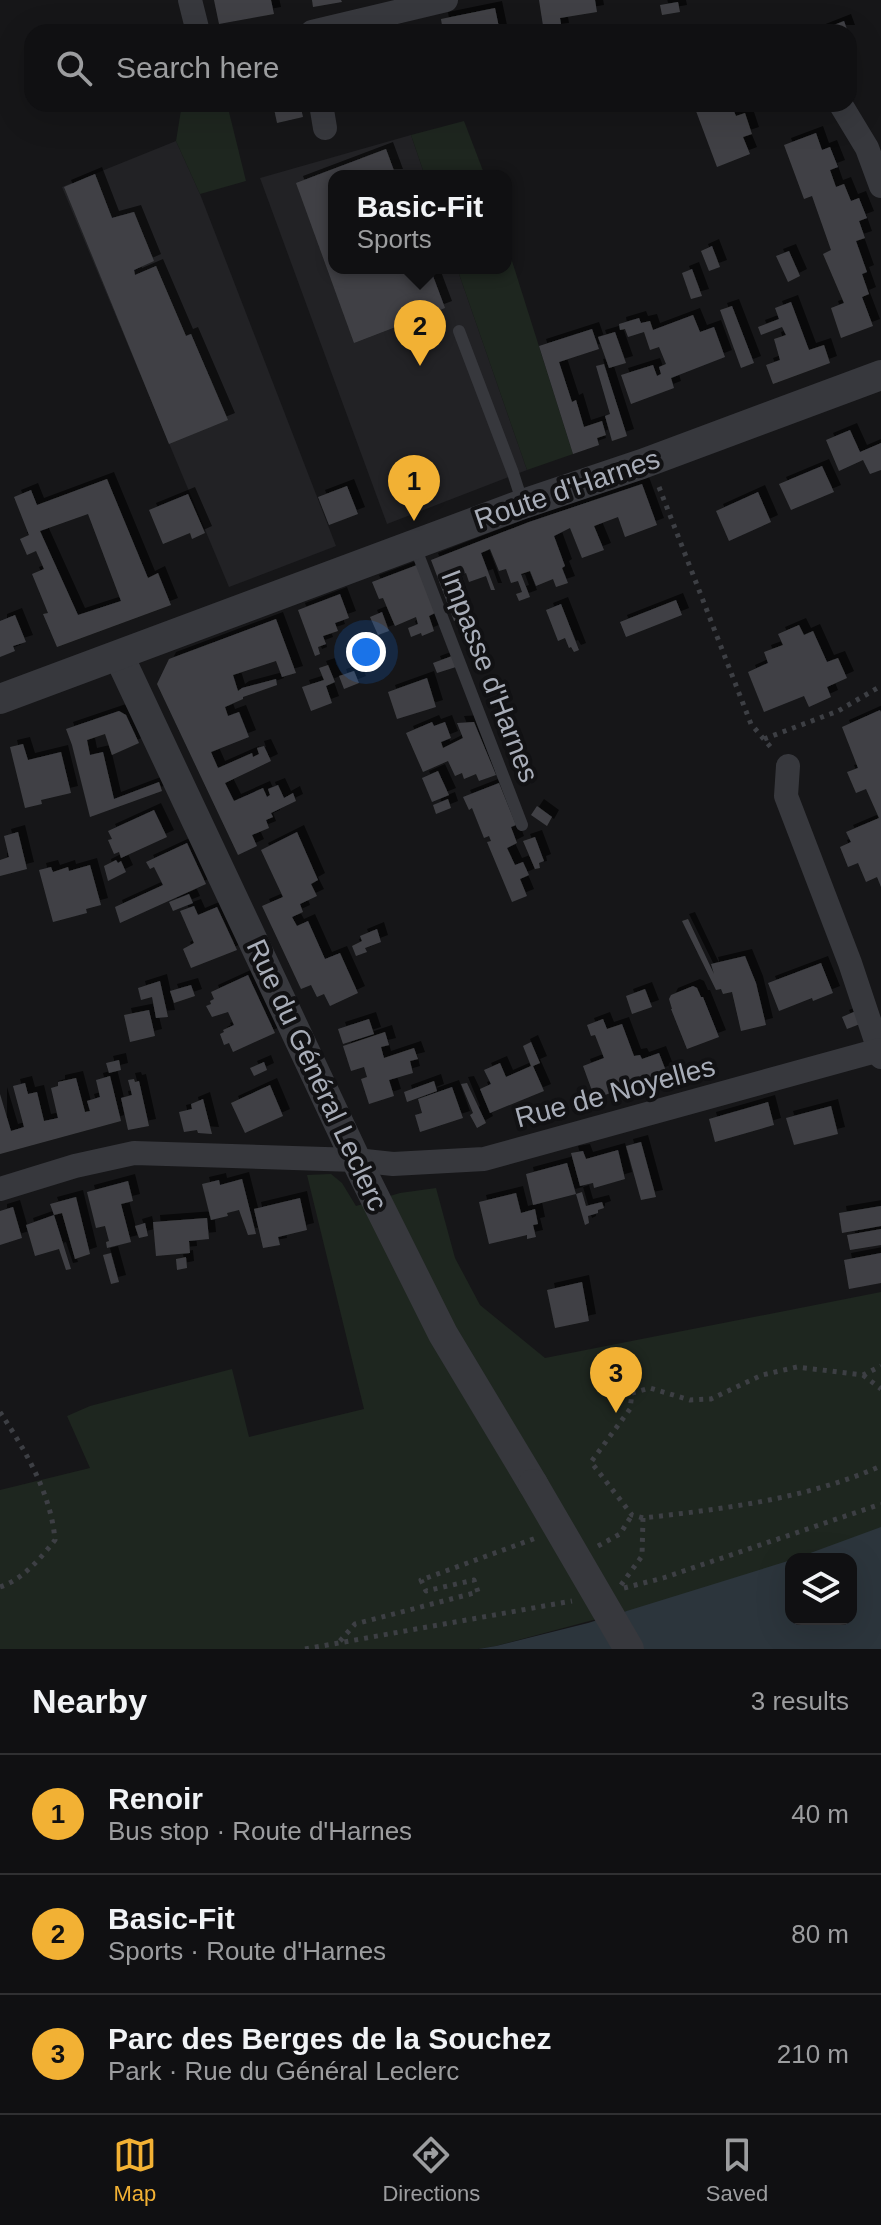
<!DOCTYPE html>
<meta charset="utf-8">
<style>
:root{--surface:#101012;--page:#1e1e20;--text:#f1f3f6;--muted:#9c9d9f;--line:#303032;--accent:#f2b134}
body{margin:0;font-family:Arial,sans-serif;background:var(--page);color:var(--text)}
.controls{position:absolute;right:24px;bottom:24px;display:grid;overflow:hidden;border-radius:16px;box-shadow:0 8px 32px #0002}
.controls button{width:72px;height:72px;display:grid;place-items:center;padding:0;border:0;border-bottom:2px solid var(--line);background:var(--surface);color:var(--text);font:40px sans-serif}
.you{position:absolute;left:366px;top:652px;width:28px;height:28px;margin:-20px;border:6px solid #fff;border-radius:50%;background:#1a73e8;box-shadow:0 0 0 12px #1a73e833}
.badge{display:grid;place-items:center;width:52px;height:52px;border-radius:50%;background:var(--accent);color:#111;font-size:26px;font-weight:700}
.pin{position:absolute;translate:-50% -66px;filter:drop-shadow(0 2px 4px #0008)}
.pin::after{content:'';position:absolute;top:42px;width:28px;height:24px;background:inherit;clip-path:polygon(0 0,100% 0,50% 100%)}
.popup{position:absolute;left:328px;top:170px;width:184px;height:104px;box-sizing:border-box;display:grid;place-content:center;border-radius:16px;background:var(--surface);filter:drop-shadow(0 2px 6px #0005);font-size:26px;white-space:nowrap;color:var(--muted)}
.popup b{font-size:30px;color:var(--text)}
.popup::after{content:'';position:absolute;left:50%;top:100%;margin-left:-16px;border:16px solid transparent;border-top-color:var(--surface)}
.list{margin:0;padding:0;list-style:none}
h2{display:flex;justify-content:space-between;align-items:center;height:104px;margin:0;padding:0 32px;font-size:34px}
h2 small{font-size:26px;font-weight:400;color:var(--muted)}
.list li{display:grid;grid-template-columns:52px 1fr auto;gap:24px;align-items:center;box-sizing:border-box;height:120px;padding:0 32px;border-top:2px solid var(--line)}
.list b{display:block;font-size:30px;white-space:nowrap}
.list p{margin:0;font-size:26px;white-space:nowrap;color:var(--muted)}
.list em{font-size:26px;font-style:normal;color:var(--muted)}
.icon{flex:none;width:44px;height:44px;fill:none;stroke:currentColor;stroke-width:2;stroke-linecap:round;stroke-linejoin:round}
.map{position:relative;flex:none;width:881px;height:1649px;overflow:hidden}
.search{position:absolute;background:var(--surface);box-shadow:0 8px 32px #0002;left:24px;right:24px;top:24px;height:88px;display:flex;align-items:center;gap:20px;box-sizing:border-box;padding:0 28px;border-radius:24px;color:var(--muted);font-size:30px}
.sheet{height:464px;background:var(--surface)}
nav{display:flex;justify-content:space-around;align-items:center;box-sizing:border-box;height:112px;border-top:2px solid var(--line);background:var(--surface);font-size:22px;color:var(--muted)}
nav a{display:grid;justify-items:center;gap:4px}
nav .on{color:var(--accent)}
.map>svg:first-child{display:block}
.built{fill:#222225}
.green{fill:#1e261f;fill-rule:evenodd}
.water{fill:#2c353c}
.building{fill:#404145;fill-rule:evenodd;filter:url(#shadow)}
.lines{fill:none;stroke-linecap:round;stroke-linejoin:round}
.path{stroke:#3d3f44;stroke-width:5;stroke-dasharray:4 6;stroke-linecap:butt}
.service{stroke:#37383d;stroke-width:12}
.minor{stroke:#37383d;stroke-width:24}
.tertiary{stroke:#37383d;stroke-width:30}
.tertiary-bridge{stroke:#37383d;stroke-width:30}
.labels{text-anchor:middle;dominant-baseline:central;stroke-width:8;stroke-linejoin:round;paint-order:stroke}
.street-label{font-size:28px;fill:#a8adb8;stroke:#111113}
</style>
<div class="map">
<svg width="881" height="1649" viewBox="0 0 881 1649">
<defs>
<filter id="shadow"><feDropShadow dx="7" dy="-7" stdDeviation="0" flood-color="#0009"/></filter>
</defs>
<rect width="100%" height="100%" fill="#161618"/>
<g class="built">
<polygon points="411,135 425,176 334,176 334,268 457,268 527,470 387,524 260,178"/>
<polygon points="176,141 200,194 336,546 229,587 62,187"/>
</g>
<g class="green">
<polygon points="182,104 227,104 246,181 200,194 176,141"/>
<polygon points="464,121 485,176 425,176 411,135"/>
<polygon points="506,242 573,454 527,470 457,268 506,268"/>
<path d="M331,1174l11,9 14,23 44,-13 36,-5 19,70 25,47 65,53 336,-66v357l-254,-38 -131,35 -18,3h-478v-159l90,-22 -23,-52 23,-10 142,-37 17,68 115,-28 -57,-234zM791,1559h60v60h-60z"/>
</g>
<polygon class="water" points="881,1527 881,1649 478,1649 496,1646 588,1623 791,1560 791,1619 851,1619 851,1559 794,1559"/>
<g class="building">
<polygon points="214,0 271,0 274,14 219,24"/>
<polygon points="312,0 341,0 342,2 313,7"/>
<polygon points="539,0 595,0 597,12 560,18 562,30 544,32"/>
<polygon points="678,2 680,12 662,15 660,5"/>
<polygon points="495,8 500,32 443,32 441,19"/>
<polygon points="844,21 848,32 816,32"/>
<polygon points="273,104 300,104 303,117 277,123"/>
<polygon points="715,104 731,104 736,116 745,113 752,134 743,137 750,154 717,167 696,111"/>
<polygon points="816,133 822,150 830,147 838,167 830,170 836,187 844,184 851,201 859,198 867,218 859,221 865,238 856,241 867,272 862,274 869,294 862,297 873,326 841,338 831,308 844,303 823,254 831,250 812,196 804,199 784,145"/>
<polygon points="386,149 396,176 334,176 334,268 430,268 445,308 354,343 296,183"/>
<polygon points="95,174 112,218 134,212 154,261 134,270 135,275 156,266 186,336 191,334 228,420 169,444 64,187"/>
<polygon points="712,246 720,267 709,271 701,251"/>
<polygon points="789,251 800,276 788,282 776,256"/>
<polygon points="692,269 702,296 691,299 682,273"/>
<polygon points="791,302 809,350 824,345 830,363 773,384 766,365 780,360 774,339 786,335 782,327 761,335 758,327 779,319 775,308"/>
<polygon points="732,306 754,363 741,368 720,310"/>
<polygon points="693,315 700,332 714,327 725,357 671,378 674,388 631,404 621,375 653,365 657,376 661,374 659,367 666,364 659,347 650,350 644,332 628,337 625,329 620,330 619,324 639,318 641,323 650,321 653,330"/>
<polygon points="592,329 599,349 559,362 572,402 576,400 584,427 602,421 606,435 597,438 599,445 573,454 539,346"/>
<polygon points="615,332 626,363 609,368 598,337"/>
<polygon points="604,364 627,436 612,441 605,416 610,414 596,366"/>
<polygon points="850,430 860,452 881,443 881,470 870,474 863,460 839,471 826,440"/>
<polygon points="822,466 834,492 791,510 779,484"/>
<path d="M107,479l41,99 10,-5 13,32 -114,42 -14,-33 5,-1 -16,-39 12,-5 -8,-18 -9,4 -7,-16 9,-4 -15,-38 17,-7 6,15zM88,514l33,87 -43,14 -38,-84z"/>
<polygon points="642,484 657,525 625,537 618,517 594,526 604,550 582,558 570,528 554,536 565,566 562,568 568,583 556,587 553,579 536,586 530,571 521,574 530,597 519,601 516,594 522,592 518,581 511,583 506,569 499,571 490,549 481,553 495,590 491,590 486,576 469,582 466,573 453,578 460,598 455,600 462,618 454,621 431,560 529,522"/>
<polygon points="347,486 358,514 329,525 318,497"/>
<polygon points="758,492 771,522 729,541 716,511"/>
<polygon points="188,494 205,533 192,539 190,533 163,544 149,510"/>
<polygon points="417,565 435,613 429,616 434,631 422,636 421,633 411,637 408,628 418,624 416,617 395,626 383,598 379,599 372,582"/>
<polygon points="340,594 349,618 335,623 338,631 323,636 326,644 318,647 320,654 315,656 298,610"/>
<polygon points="676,600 682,615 626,637 620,622"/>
<polygon points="561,604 579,650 574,652 571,647 569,648 565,638 558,641 546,610"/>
<polygon points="382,612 389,631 378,635 370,617"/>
<polygon points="15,615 26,642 13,646 15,651 0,657 0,621"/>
<polygon points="276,619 296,673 282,677 276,661 233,675 238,691 242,688 276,679 277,685 243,697 243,699 225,707 228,716 239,712 249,737 211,752 218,768 252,753 253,757 259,754 257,748 264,746 271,761 225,783 234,801 263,788 267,797 270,795 268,789 278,785 284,798 293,793 296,801 271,813 273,817 266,820 269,828 252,835 257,846 238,855 157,684 169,659"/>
<polygon points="799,625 804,635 813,631 827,662 838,658 847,678 827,687 831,697 809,707 804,696 764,712 748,672 768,663 764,652 783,645 778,634"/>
<polygon points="452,656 456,667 437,673 433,663"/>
<polygon points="328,665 335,682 326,686 332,703 311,711 302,687 324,680 319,668"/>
<polygon points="354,671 359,683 344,689 339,676"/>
<polygon points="427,678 436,707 397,719 388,692"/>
<polygon points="880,710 881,712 881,887 877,877 866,882 858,863 848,867 840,847 851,842 846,832 879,818 866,789 856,793 847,772 858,768 842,727"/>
<polygon points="119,711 126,715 139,743 112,755 105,734 87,740 90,755 103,752 114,799 159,782 162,791 90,817 72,745 66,729"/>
<polygon points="432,722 434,726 445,722 451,738 441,742 443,748 463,738 457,723 474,722 496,775 479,781 476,774 464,779 462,773 455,776 448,761 423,772 406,733"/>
<polygon points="23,744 28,760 61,752 71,793 41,800 42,804 25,808 10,747"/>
<polygon points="438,771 449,795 432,802 422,778"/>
<polygon points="499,783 516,825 511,827 517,843 507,848 515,865 523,862 529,875 520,879 527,896 512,902 487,842 491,841 489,836 484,838 472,808 469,810 463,797"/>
<polygon points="448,799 451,808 436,814 433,805"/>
<polygon points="537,806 552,817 547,826 531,815"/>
<polygon points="154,810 167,837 121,858 119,852 114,854 108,840 112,839 108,831"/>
<polygon points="18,832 27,869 0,876 0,860 9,857 4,836"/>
<polygon points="297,832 318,880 311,884 317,896 300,904 303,912 292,917 297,926 308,921 325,959 340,953 358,993 330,1006 324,994 317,997 311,985 301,989 262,906 283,897 261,850"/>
<polygon points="535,837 544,861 539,863 540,868 535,869 523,841"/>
<polygon points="187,843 206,884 120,923 115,907 163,885 154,867 150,869 146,862"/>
<polygon points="116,860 118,863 121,861 126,872 108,881 104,866"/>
<polygon points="90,865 101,905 86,909 87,913 53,922 39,870 51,867 53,872 68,867 69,871"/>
<polygon points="189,894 193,903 173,911 169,902"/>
<polygon points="194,906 198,915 217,907 237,950 191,968 183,949 194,943 180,911"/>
<polygon points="688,919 714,974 711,964 745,956 756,983 766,1025 741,1031 732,992 723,994 721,989 716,990 682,921"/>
<polygon points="377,929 381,942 365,948 367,952 356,956 352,946 362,941 360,936"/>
<polygon points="821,963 833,993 813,1001 812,998 779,1011 768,983"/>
<polygon points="248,975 275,1033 233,1052 229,1043 224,1045 220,1034 224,1032 223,1030 234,1025 228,1012 212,1017 206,1006 211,1004 210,1001 214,999 211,992"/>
<polygon points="160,981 168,1017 156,1018 152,997 141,1000 138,988"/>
<polygon points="191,985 195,996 174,1003 170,991"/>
<polygon points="693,986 697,988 701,997 703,997 719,1037 687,1049 671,1009 672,1009 669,999 671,995"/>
<polygon points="645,989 652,1007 632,1014 626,996"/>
<polygon points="149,1010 155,1036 130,1042 124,1015"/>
<polygon points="856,1011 860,1024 847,1029 842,1017"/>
<polygon points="369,1019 374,1034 343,1044 338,1029"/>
<polygon points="603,1019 607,1029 622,1024 634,1056 640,1055 642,1059 659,1053 666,1071 595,1099 583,1066 604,1058 595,1035 591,1036 587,1025"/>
<polygon points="385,1032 389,1045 381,1047 384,1058 414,1048 418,1059 410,1061 413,1073 389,1080 394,1096 369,1104 361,1079 367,1077 364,1067 351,1071 343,1046"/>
<polygon points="531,1042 540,1063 533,1066 544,1091 490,1113 480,1089 491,1084 484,1070 500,1063 506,1077 531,1066 523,1046"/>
<polygon points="119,1060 121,1070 109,1073 106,1063"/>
<polygon points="264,1062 267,1070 254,1076 250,1068"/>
<polygon points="110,1076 121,1121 0,1154 0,1094 11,1131 24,1127 13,1086 25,1083 28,1094 37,1092 44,1121 58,1118 51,1088 58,1086 58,1082 76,1078 85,1112 90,1111 87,1101 100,1097 96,1080"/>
<polygon points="134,1079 135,1082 139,1081 149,1126 128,1130 121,1098 132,1095 128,1080"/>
<polygon points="434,1081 437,1091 407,1102 404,1092"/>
<polygon points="467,1083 486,1123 477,1128 470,1115 473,1113 461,1084"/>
<polygon points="270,1085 283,1116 245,1133 231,1103"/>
<polygon points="452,1087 463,1118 420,1132 415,1115 422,1113 418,1099"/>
<polygon points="203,1099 212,1134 198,1133 197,1130 184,1132 179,1112 192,1109 191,1104"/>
<polygon points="768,1102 774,1125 715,1142 709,1119"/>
<polygon points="831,1106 838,1134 794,1145 786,1118"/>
<polygon points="641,1142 656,1197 641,1200 626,1146"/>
<polygon points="618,1150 625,1179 594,1188 593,1183 580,1186 571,1153 583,1151 586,1159"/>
<polygon points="567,1163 576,1194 582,1192 586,1206 602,1202 604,1208 598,1210 598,1213 588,1216 589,1223 585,1225 576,1194 533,1205 526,1174"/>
<polygon points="242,1179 256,1234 248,1235 239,1210 227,1213 228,1216 211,1220 202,1184 219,1180 220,1185"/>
<polygon points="128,1181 133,1201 121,1204 131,1242 107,1248 106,1242 109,1241 105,1226 96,1228 87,1192"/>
<polygon points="516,1193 521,1213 535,1209 538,1224 533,1225 536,1237 527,1239 527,1235 489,1244 479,1202"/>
<polygon points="76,1197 90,1254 75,1259 62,1213 54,1215 50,1204"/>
<polygon points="300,1198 307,1230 278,1237 280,1245 263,1248 254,1209"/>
<polygon points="881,1206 881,1226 842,1233 839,1213"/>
<polygon points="13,1207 22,1238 0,1245 0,1211"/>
<polygon points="54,1215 71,1269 66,1270 59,1249 35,1256 26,1225"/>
<polygon points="207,1218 209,1239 189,1241 190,1253 156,1256 153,1222"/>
<polygon points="145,1223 148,1236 139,1238 135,1226"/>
<polygon points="881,1229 881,1245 850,1250 847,1235"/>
<polygon points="111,1253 119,1282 111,1284 103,1255"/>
<polygon points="881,1253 881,1283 849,1289 844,1260"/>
<polygon points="186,1257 187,1268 177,1270 176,1259"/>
<polygon points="582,1282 589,1321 555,1328 547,1290"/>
</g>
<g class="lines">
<g class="path">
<polyline points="659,487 751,724 774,751"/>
<polyline points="764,739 838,711 881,686"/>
<polyline points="863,1375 881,1389"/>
<path d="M0,1412c25,38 51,81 55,128 -14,18 -33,40 -55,47"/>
<polyline points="643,1518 632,1515 591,1462 630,1409 632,1393 650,1388 690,1400 711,1399 762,1375 797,1367 863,1375 881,1366"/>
<polyline points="598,1546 620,1534 632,1515"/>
<path d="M621,1585l21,-29 1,-38c80,-9 163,-19 238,-52"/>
<polyline points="624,1588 663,1578 881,1504"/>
<polyline points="340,1641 355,1624 478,1592 474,1580 426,1591 421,1580 536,1538"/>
<polyline points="305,1649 572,1601"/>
</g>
<g class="service">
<polyline points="459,331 513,473 523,504"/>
<polyline points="414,544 522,825"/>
</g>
<g class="minor">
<polyline points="190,0 198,32"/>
<polyline points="312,32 446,0"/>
<polyline points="321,104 325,128"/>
<polyline points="841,105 867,148 881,186"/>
<polyline points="788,766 786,796 850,963 879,1050 881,1050"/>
<polyline points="0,1189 75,1166 134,1153 356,1160 393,1164 484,1159 879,1050 881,1057"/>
</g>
<g class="tertiary">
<polyline points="119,656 356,1160 443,1334 533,1484"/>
<polyline points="0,699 523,504 642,464 881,375"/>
</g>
<polyline class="tertiary-bridge" points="533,1484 629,1649"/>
</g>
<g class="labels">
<g class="street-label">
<text transform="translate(567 489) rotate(-19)">Route d'Harnes</text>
<text transform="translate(490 676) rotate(69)">Impasse d'Harnes</text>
<text transform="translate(317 1075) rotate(65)">Rue du Général Leclerc</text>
<text transform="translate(615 1092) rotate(-15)">Rue de Noyelles</text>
</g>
</g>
</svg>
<div class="controls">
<button><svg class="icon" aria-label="layers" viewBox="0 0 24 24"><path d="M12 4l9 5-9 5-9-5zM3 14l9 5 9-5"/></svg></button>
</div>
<div class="you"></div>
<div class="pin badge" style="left:414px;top:521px">1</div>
<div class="pin badge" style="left:420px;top:366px">2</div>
<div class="popup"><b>Basic-Fit</b>Sports</div>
<div class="pin badge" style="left:616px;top:1413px">3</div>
<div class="search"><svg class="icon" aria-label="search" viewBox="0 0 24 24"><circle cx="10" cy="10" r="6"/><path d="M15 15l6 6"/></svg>Search here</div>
</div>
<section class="sheet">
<h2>Nearby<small>3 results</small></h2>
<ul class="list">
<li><span class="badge">1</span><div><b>Renoir</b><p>Bus stop · Route d'Harnes</p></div><em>40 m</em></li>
<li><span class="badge">2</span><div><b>Basic-Fit</b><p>Sports · Route d'Harnes</p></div><em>80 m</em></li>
<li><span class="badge">3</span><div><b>Parc des Berges de la Souchez</b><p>Park · Rue du Général Leclerc</p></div><em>210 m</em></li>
</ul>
</section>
<nav>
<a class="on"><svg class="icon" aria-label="map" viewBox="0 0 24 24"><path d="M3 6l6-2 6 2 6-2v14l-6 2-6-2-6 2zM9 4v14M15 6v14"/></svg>Map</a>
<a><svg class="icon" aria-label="directions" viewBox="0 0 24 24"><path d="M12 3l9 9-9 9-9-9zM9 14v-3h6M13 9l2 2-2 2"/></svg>Directions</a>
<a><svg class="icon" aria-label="saved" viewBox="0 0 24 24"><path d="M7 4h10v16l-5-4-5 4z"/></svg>Saved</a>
</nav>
